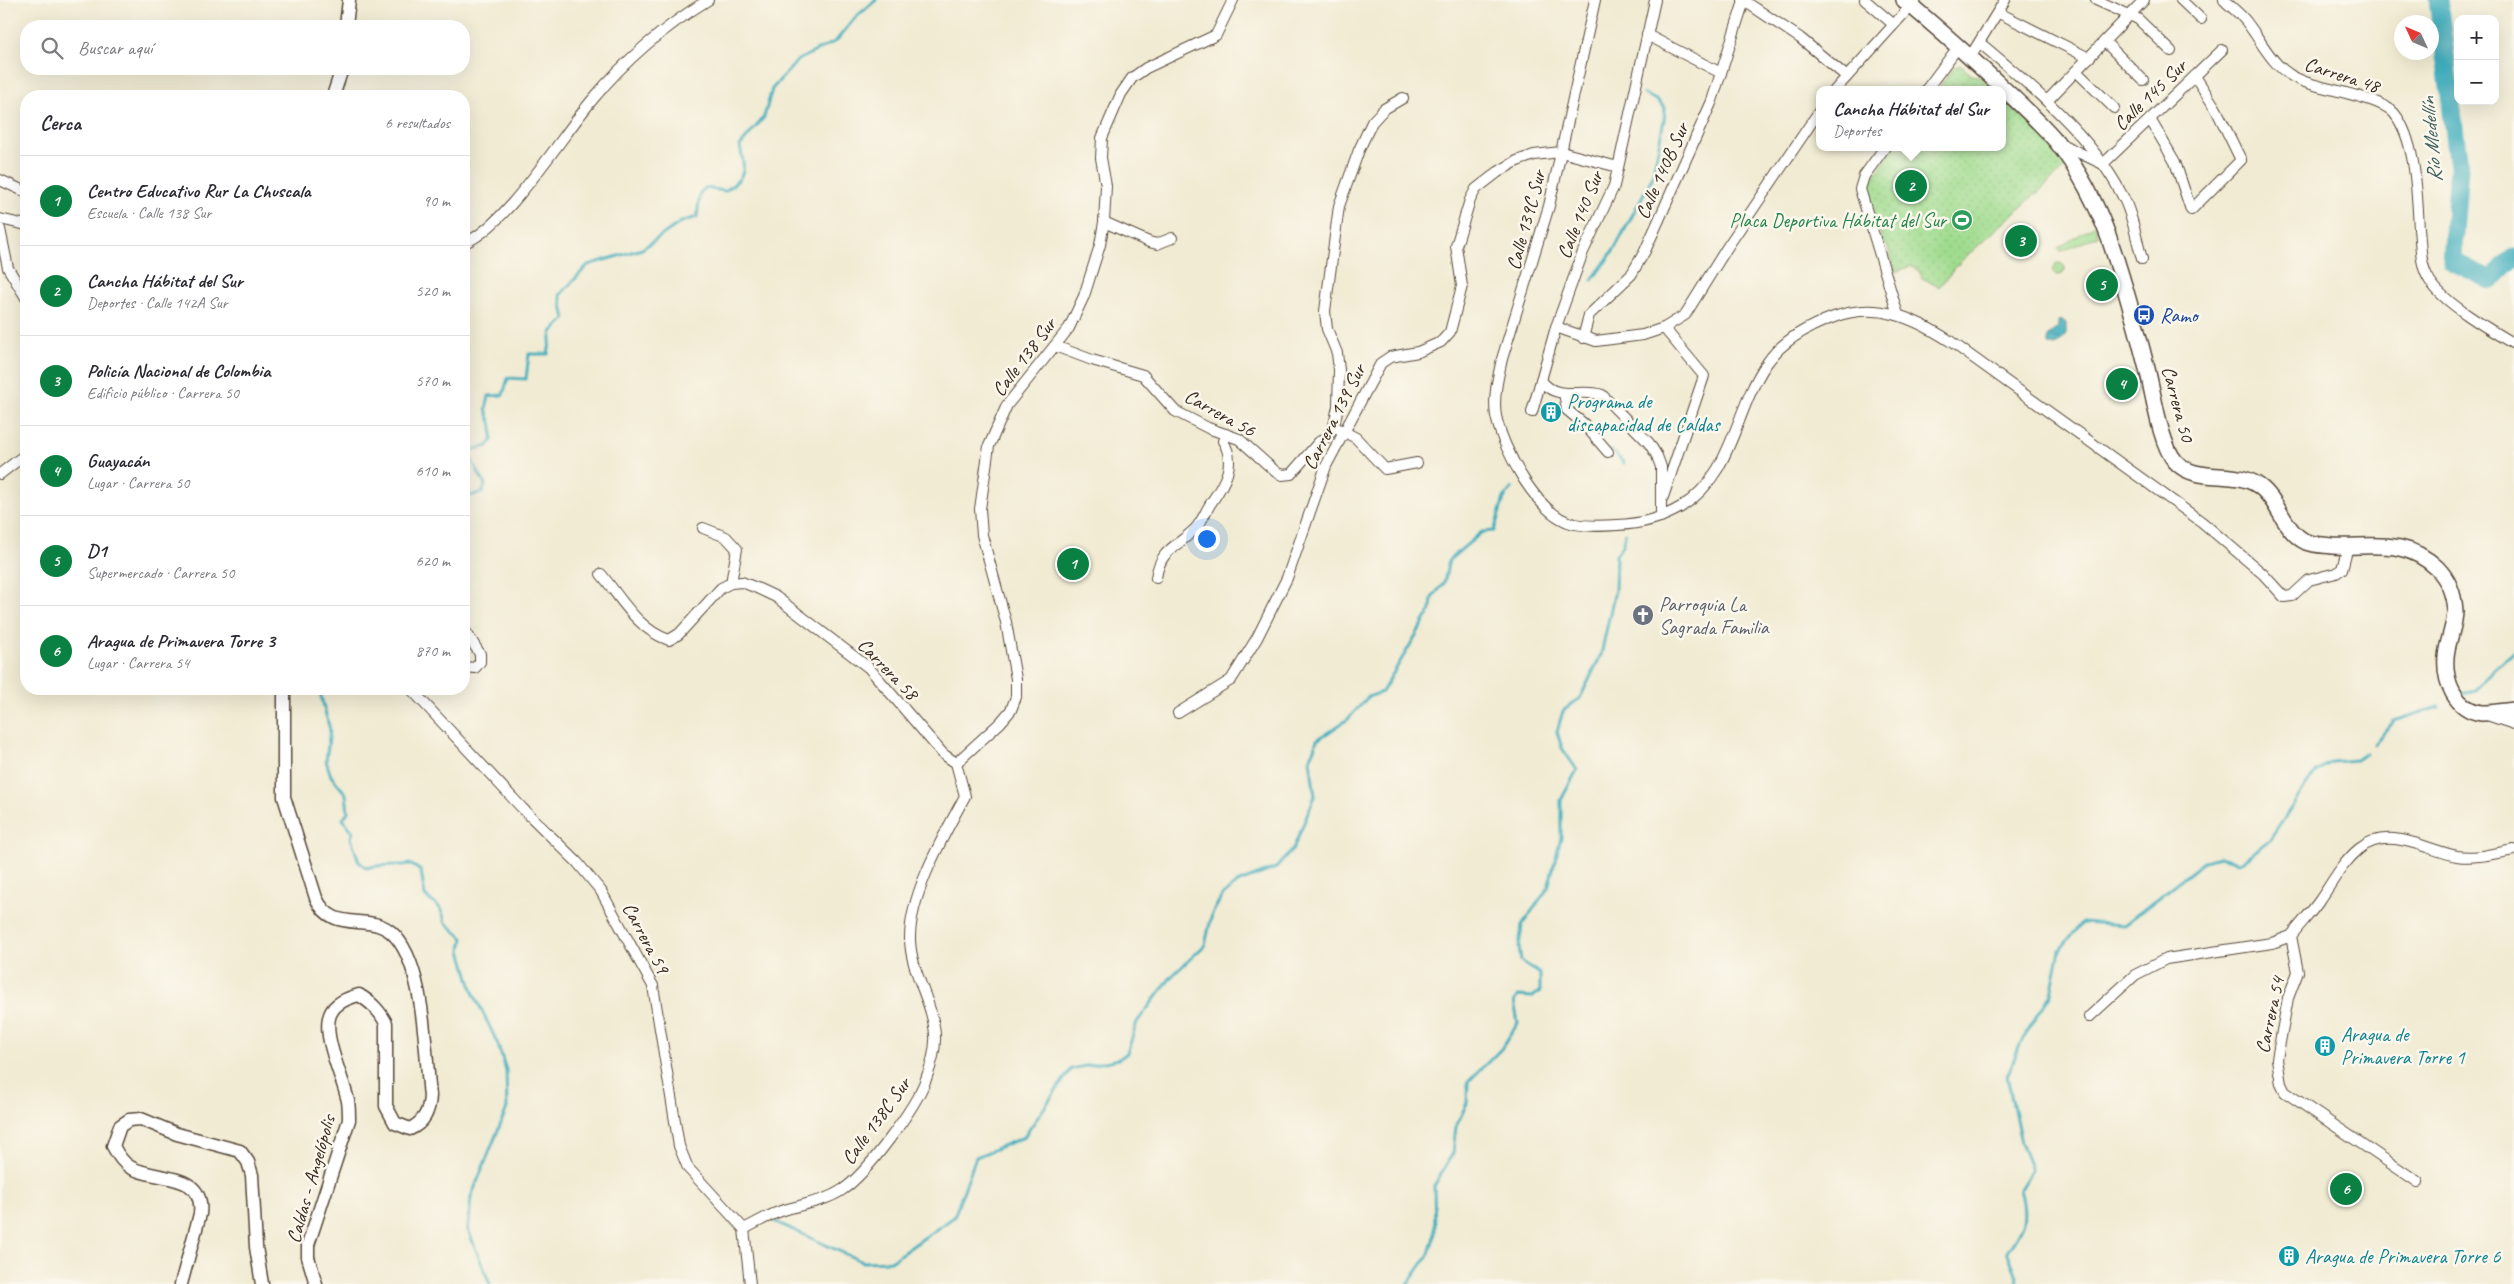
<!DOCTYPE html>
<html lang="es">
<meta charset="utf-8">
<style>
:root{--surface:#fff;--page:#f7f7f7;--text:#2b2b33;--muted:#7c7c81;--line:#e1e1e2;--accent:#0b8043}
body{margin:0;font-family:Caveat,sans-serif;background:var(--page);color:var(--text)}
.controls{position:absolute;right:15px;top:15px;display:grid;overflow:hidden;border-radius:10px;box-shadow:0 5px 20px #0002}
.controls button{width:45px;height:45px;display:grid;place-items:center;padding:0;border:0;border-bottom:1px solid var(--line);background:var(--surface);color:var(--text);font:25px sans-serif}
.compass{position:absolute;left:2394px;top:15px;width:45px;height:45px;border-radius:50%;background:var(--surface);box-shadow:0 5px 20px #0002;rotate:314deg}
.you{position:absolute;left:1206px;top:538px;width:18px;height:18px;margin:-12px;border:4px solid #fff;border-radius:50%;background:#1a73e8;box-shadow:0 0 0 8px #1a73e833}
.badge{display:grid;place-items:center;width:32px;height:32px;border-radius:50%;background:var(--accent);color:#fff;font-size:16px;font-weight:700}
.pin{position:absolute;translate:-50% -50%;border:2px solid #fff;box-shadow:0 1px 5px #0006}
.popup{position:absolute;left:1816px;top:86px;width:190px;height:65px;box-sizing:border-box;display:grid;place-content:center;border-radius:10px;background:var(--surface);filter:drop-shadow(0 1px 4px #0005);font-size:16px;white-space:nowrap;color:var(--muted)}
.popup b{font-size:19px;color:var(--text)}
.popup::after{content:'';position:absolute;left:50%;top:100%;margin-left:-10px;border:10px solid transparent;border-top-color:var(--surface)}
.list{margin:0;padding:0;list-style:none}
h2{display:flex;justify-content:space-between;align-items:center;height:65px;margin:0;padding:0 20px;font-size:21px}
h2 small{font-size:16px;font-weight:400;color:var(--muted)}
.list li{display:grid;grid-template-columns:32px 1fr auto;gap:15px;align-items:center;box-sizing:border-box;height:90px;padding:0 20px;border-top:1px solid var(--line)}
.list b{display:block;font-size:19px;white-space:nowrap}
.list p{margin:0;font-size:16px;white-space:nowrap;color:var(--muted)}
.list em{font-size:16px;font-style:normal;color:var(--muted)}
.icon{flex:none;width:28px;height:28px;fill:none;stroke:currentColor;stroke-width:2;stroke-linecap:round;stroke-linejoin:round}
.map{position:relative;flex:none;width:2514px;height:1284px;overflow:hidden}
.search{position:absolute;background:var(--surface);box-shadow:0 5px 20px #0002;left:20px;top:20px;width:450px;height:55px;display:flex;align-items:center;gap:12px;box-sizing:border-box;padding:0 18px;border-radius:20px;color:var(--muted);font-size:19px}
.panel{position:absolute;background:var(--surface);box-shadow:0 5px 20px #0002;left:20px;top:90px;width:450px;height:605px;border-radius:20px}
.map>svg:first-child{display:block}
.green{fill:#a0dc8f;stroke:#6e8356}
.park{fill:url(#park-dots);stroke:#6e8356}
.water{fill:url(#water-ripples);stroke:#3e6c6e}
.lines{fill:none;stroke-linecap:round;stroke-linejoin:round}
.stream{stroke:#41aebe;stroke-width:3}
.river{stroke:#41aebe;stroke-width:19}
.minor-casing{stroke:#564739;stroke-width:12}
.tertiary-casing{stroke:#564739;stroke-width:15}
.secondary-casing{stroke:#564739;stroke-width:18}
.minor{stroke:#fff;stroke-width:10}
.tertiary{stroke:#fff;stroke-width:12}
.secondary{stroke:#fff;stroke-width:15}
.labels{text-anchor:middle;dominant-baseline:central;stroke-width:5;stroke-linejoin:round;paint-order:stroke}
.street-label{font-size:20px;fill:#3b2a1e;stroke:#fbf7ec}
.leisure-label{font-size:20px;fill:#27864d;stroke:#fbf7ec;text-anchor:end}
.transit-label{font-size:20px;fill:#164399;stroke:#fbf7ec;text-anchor:start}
.culture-label{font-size:20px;fill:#0d838f;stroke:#fbf7ec;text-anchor:start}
.worship-label{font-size:20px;fill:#5b616d;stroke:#fbf7ec;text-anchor:start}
.water-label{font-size:21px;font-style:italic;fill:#3d5f5e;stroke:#fbf7ec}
</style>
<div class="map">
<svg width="2514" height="1284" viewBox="0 0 2514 1284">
<defs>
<pattern id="park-dots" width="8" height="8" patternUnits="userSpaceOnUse" patternTransform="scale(1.25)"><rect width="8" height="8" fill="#a0dc8f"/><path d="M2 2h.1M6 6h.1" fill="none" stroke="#8bbd7b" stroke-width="1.8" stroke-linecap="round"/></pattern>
<pattern id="water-ripples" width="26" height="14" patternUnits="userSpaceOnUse" patternTransform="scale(1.25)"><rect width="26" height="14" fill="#41aebe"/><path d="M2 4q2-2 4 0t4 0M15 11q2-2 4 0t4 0" fill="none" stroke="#388e9a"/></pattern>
</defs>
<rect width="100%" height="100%" fill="#fbf7ec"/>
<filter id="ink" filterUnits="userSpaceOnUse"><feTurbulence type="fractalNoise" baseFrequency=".02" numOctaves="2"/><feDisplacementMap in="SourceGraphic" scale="10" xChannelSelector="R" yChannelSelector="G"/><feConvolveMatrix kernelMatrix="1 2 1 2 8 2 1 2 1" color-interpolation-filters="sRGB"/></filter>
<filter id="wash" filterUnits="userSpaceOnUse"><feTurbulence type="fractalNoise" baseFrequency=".0096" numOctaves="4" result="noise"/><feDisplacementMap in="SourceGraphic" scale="20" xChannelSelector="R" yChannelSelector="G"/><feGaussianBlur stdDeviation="1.12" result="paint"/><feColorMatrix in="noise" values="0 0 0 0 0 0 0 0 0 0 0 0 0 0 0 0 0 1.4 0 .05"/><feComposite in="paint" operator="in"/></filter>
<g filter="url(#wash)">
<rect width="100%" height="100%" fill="#f1ebd3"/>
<polygon class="green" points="2095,225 2098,236 2060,252 2058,248"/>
<g class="park">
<polygon points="1960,65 1972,75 1982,77 1995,90 1937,90 1954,67"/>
<polygon points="2002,97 2045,139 2066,167 1960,262 1939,287 1922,278 1919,271 1911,266 1896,272 1887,245 1883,242 1865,186 1869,178 1871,180 1873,178 1895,147 2002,147"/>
<circle cx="2059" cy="269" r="6"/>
</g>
<polygon class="water" points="2063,320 2066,323 2066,335 2056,346 2048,345 2048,336 2058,327 2058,321"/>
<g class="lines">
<g class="stream">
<polyline points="1592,280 1614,250 1652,178 1664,120 1665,108 1658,101 1644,94"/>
<polyline points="1611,449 1624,463"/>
<path d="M464,498l19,-6 2,-7 -18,-34 21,-5 4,-6v-14l-6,-17 3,-13 14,-1 5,-17 18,1 3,-25h19l4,-22 13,-13 -5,-24 28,-30 54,-16 39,-27 16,-5 3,-24 5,-5 20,3c22,-15 20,-20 15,-45l24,-29 8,-28 26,-29 38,-19 19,-23 21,-18"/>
<path d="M319,689l11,41 -4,31 5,15 15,18 2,18 -5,7 10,13 -2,6 8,24 8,6c15,-5 27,-1 43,-4l11,7 4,25 15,12 6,15 17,15 -2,12 12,42 24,50 9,28 1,38 -36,89 -3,33 22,54"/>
<polyline points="2460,694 2475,691 2494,669 2514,652"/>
<polyline points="2374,744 2393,721 2438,707"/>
<polyline points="776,1222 863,1262 891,1261 954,1217 976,1157 1024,1137 1071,1069 1119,1059 1127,1053 1137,1022 1172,976 1205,945 1212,914 1222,896 1237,883 1276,868 1293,849 1315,796 1310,760 1317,740 1348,719 1368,697 1382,692 1431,610 1432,598 1444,583 1449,560 1482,532 1494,531 1504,498 1512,488"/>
<polyline points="1408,1284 1429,1254 1435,1233 1434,1186 1453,1153 1456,1126 1467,1103 1468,1082 1501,1049 1518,1023 1514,1001 1518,996 1533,997 1540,991 1540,974 1521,961 1519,947 1522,925 1548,888 1561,838 1561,800 1577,770 1562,748 1557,732 1563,711 1580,698 1601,655 1615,590 1616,555 1623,545 1625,533"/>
<path d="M2016,1284l1,-8 -10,-25c17,-25 21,-32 13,-62l12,-19 -11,-27 -14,-67 16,-38 28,-44 9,-44 22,-28 42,3 81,-64 14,-4 20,5 8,-4 22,-18 47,-69 16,-9 24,-2 10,-7"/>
</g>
<polyline class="river" points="2438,0 2459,167 2452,261 2491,280 2514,257"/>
</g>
</g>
<g filter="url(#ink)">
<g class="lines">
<g class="minor-casing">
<g id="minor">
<path d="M1595,0l-46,206 -47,153c-4,18 -9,38 -6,57 7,34 42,101 79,108 14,3 28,2 42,1 23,-1 44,-6 64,-18 53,-33 53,-97 86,-144 15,-22 42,-37 67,-46 43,-16 80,1 116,24l252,181 61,52 21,23 8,-1 17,-16 27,-7 6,-4 6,-23"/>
<polyline points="1743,0 1800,38 1846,76"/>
<polyline points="1865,0 1893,24"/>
<polyline points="2096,0 2138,19 2171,51"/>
<polyline points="2181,0 2201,19"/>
<path d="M2224,0c8,8 18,15 24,24 18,24 26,47 57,58 19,7 77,16 89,31 22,27 23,82 25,116 2,18 1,37 11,52 14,22 60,49 84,63"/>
<polyline points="1999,13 2089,58"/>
<polyline points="1647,35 1721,73"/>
<polyline points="2105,42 2143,80"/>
<path d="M1980,43c50,42 110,91 141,150 11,19 15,45 21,66"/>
<polyline points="1970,57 2005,0"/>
<polyline points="2076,71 2114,108"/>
<polyline points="1835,90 1916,0"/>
<polyline points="1926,90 1958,47"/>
<polyline points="2047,101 2144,0"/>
<polyline points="2150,119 2175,162 2191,210 2241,160 2216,109 2195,76"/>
<polyline points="2061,144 2103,164 2222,50"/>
<polyline points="1885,147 1864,176 1860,189 1898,315"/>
<polyline points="0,180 26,192"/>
<polyline points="0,219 26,225"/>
<polyline points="1104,222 1149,242 1157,244 1172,238"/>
<polyline points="0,229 8,268 26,298"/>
<path d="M464,243c41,-15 99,-109 129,-144 33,-40 71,-72 115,-99"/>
<polyline points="1556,327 1596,341 1643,335 1664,328 1704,376 1663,497"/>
<polyline points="1664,328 1685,315 1728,246 1820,110"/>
<polyline points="1583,338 1589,315 1631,275 1645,251 1712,101 1744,1"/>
<polyline points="1055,346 1092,360 1143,375 1175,411 1208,428 1239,439 1276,472 1282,475 1291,474 1319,442 1327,437 1334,426 1338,406 1339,370 1337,353 1327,329 1325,311 1339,206 1359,150 1372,122 1384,109 1403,98"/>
<path d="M1541,380c15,22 41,8 61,15l47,48 8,13 4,11v50"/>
<polyline points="1564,393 1567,410 1584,424 1608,452"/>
<polyline points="1532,412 1556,327 1583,252 1614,186 1655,0"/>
<polyline points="1339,429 1356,438 1385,469 1417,463"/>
<polyline points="0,474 26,454"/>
<polyline points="703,528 726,537 737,549 731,583"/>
<path d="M601,574c20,24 37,56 68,66l10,-6 42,-46 10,-5 11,-1 17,7 17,8 93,71 74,86 13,9 9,33c-21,39 -56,99 -55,144 1,33 23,62 25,95 1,15 -4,31 -9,44 -10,28 -60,96 -84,111 -18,12 -40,14 -61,21 -12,4 -25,12 -37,18"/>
<path d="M1156,578c4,-29 20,-30 39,-49 7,-7 10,-17 16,-26 13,-19 26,-39 12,-62l3,-7"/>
<polyline points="464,629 480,654 480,662 475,668 464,667"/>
<polyline points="411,689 522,808 577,862 601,891 653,986 679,1146 688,1168 744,1229 750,1284"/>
<polyline points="1178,713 1231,680 1257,638 1287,578 1326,466 1381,363 1390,357 1418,352 1441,342 1450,332 1462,286 1456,246 1470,200 1476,189 1498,172 1517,161 1534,155 1561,152 1618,167"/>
<polyline points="2487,715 2514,724"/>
<polyline points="956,763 1000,723 1011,710 1016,697 1016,679 1006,622 982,535 980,509 989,446 1007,405 1069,328 1084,296 1100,245 1104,222 1106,186 1101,158 1102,138 1121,94 1132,78 1146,68 1216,35 1233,0"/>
<polyline points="2089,1017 2135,975 2166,959 2272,943 2291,936"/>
<path d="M2418,1182l-133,-90 -4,-8 -4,-25 11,-61 10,-26 -7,-36c9,-12 20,-23 29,-36 12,-17 22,-37 39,-51 30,-24 67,1 98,7 19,3 39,-3 57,-6"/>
</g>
</g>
<g class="tertiary-casing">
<g id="tertiary">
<polyline points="346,26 349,0"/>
<polyline points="333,96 342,69"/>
<path d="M284,689v108l32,101c17,37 51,14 75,34 34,29 34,121 39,164 -1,16 -6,26 -20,33l-15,-6 -9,-17v-83c-7,-13 -14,-20 -27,-28 -12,3 -27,9 -30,23 -5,22 14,60 19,83 1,6 1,13 1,19l-41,125v12l8,27"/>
<path d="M181,1284l19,-70c5,-44 -45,-32 -70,-47 -8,-5 -13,-13 -17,-21l7,-20 9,-6 12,-1 36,15 63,17 8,11 4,13 4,72 6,37"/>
</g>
</g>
<g class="secondary-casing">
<path id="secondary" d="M1904,0c34,28 67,58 99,88 18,17 37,34 53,53 22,27 41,64 53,97 14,41 26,84 37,127 7,24 13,77 29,96 21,24 59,7 84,25 20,14 24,45 47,56 8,3 18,3 26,4 39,2 73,-9 105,22 11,11 17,27 18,43 0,15 -8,31 -9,46 -2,24 9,53 36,56 10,0 22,-2 32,-3"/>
</g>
<use href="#minor" class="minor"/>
<use href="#tertiary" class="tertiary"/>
<use href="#secondary" class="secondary"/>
</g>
</g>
<defs>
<g id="stadium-disc" transform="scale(1.125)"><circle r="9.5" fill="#2e9e5b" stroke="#fbf7ec"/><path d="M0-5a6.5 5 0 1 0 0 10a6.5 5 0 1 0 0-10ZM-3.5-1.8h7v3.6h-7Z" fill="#fff"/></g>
<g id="bus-disc" transform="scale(1.125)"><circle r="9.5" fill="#1a4fb4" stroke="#fbf7ec"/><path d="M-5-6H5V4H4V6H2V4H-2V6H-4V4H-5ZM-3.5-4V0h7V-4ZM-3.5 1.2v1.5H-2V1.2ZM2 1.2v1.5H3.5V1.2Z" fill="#fff"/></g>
<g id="building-disc" transform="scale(1.125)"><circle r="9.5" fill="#0f9aa8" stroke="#fbf7ec"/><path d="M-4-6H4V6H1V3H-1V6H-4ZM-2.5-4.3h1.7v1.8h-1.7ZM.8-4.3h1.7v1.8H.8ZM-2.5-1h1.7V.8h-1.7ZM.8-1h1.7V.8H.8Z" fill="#fff"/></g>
<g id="church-disc" transform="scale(1.125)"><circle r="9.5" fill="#6b7280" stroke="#fbf7ec"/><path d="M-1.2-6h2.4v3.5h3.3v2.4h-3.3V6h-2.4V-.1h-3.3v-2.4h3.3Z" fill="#fff"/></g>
</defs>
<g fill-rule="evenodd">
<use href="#stadium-disc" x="1962" y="220"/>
<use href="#bus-disc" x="2144" y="315"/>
<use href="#building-disc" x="1551" y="412"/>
<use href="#church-disc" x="1643" y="615"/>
<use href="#building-disc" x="2325" y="1046"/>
<use href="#building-disc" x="2289" y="1256"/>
</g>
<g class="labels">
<g class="street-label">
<text transform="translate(2342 75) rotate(18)">Carrera 48</text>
<text transform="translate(2150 95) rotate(-44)">Calle 145 Sur</text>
<text transform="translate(1662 171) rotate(-66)">Calle 140B Sur</text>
<text transform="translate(1580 215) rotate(-68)">Calle 140 Sur</text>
<text transform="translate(1526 220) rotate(-75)">Calle 139C Sur</text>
<text transform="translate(1024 357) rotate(-53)">Calle 138 Sur</text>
<text transform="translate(2178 404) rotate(75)">Carrera 50</text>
<text transform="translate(1220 413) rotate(29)">Carrera 56</text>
<text transform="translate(1334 417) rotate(-63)">Carrera 139 Sur</text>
<text transform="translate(888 669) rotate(46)">Carrera 58</text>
<text transform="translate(646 938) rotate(62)">Carrera 59</text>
<text transform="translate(2270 1015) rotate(-78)">Carrera 54</text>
<text transform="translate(876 1121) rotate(-54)">Calle 138C Sur</text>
<text transform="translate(311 1179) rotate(-74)">Caldas - Angelópolis</text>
</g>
<g class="leisure-label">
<text x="1946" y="220">Placa Deportiva Hábitat del Sur</text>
</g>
<g class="transit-label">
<text x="2160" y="315">Ramo</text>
</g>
<g class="culture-label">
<text x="1567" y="401">Programa de<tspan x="1567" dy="23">discapacidad de Caldas</tspan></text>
<text x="2341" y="1034">Aragua de<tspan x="2341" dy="23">Primavera Torre 1</tspan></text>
<text x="2305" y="1256">Aragua de Primavera Torre 6</text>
</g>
<g class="worship-label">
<text x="1659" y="604">Parroquia La<tspan x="1659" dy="23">Sagrada Familia</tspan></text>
</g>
<g class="water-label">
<text transform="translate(2431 140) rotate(-95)">Río Medellín</text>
</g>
</g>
</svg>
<div class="controls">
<button>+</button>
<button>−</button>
</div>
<svg class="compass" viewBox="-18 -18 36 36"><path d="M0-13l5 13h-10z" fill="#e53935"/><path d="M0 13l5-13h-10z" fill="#7c7c81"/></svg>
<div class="you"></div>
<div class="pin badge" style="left:1073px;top:564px">1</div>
<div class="pin badge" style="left:1911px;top:186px">2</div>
<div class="popup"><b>Cancha Hábitat del Sur</b>Deportes</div>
<div class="pin badge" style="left:2021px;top:241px">3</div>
<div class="pin badge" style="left:2122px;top:384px">4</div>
<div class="pin badge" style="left:2102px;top:285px">5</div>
<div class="pin badge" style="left:2346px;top:1189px">6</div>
<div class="search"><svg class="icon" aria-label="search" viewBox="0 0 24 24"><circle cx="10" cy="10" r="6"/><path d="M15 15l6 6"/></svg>Buscar aquí</div>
<section class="panel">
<h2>Cerca<small>6 resultados</small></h2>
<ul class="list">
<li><span class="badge">1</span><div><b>Centro Educativo Rur La Chuscala</b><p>Escuela · Calle 138 Sur</p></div><em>90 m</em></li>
<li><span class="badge">2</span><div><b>Cancha Hábitat del Sur</b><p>Deportes · Calle 142A Sur</p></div><em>520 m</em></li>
<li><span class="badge">3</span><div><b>Policía Nacional de Colombia</b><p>Edificio público · Carrera 50</p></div><em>570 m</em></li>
<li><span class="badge">4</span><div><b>Guayacán</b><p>Lugar · Carrera 50</p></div><em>610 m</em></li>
<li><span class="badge">5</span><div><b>D1</b><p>Supermercado · Carrera 50</p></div><em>620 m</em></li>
<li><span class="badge">6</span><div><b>Aragua de Primavera Torre 3</b><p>Lugar · Carrera 54</p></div><em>870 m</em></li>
</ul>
</section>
</div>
